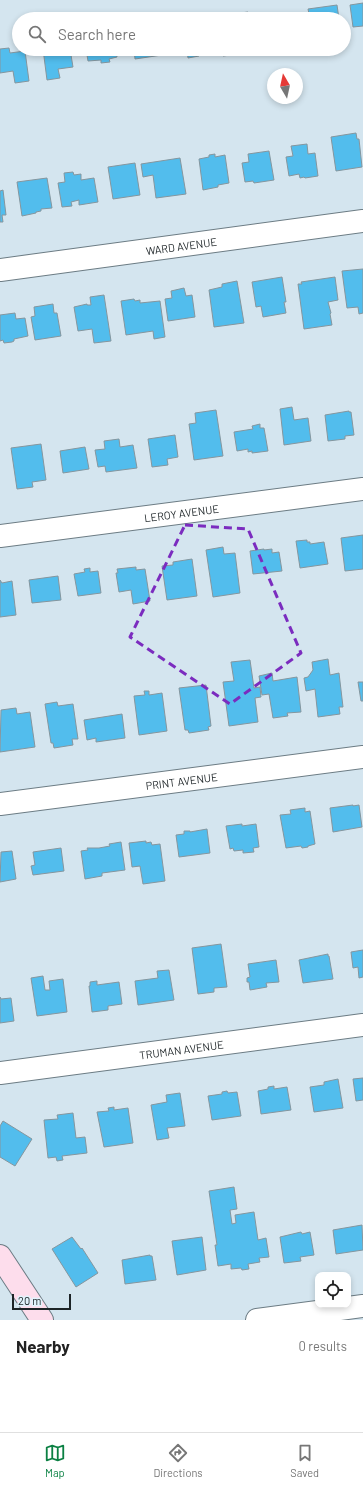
<!DOCTYPE html>
<style>
:root{--surface:#fff;--page:#f2f2f2;--text:#222;--muted:#767676;--line:#e0e0e0;--accent:#0b8043}
body{margin:0;font-family:Barlow,sans-serif;background:var(--page);color:var(--text)}
.controls{position:absolute;right:12px;bottom:12px;display:grid;overflow:hidden;border-radius:8px;box-shadow:0 2px 6px #0003}
.controls button{width:36px;height:36px;display:grid;place-items:center;padding:0;border:0;border-bottom:1px solid var(--line);background:var(--surface);color:var(--text);font:20px sans-serif}
.compass{position:absolute;left:267px;top:68px;width:36px;height:36px;border-radius:50%;background:var(--surface);box-shadow:0 2px 6px #0003;rotate:351deg}
.scale{position:absolute;left:12px;bottom:10px;width:59px;box-sizing:border-box;padding-left:4px;border:2px solid #1d2427;border-top:0;font-size:11px;line-height:14px;white-space:nowrap;color:#1d2427;-webkit-text-stroke:3px #e1f3fc;paint-order:stroke}
.list{margin:0;padding:0;list-style:none}
h2{display:flex;justify-content:space-between;align-items:center;height:52px;margin:0;padding:0 16px;font-size:17px}
h2 small{font-size:13px;font-weight:400;color:var(--muted)}
.icon{flex:none;width:22px;height:22px;fill:none;stroke:currentColor;stroke-width:2;stroke-linecap:round;stroke-linejoin:round}
.map{position:relative;flex:none;width:363px;height:1320px;overflow:hidden}
.search{position:absolute;background:var(--surface);box-shadow:0 2px 6px #0003;left:12px;right:12px;top:12px;height:44px;display:flex;align-items:center;gap:10px;box-sizing:border-box;padding:0 14px;border-radius:22px;color:var(--muted);font-size:15px}
.sheet{height:112px;background:var(--surface)}
nav{display:flex;justify-content:space-around;align-items:center;box-sizing:border-box;height:56px;border-top:1px solid var(--line);background:var(--surface);font-size:11px;color:var(--muted)}
nav a{display:grid;justify-items:center;gap:2px}
nav .on{color:var(--accent)}
.map>svg:first-child{display:block}
.building{fill:#52bded;stroke:#85969e}
.lines{fill:none;stroke-linecap:round;stroke-linejoin:round}
.street-casing{stroke:#6c7c84;stroke-width:24}
.secondary-casing{stroke:#6c7c84;stroke-width:24}
.street{stroke:#fff;stroke-width:22}
.secondary{stroke:#fdddec;stroke-width:22}
.marked{fill:none;stroke:#7b2cbf;stroke-width:3;stroke-dasharray:8 5;stroke-linejoin:round}
.labels{text-anchor:middle;dominant-baseline:central;stroke-width:3;stroke-linejoin:round;paint-order:stroke}
.street-label{font-size:11px;fill:#1d2427;stroke:#e1f3fc}
</style>
<div class="map">
<svg width="363" height="1320" viewBox="0 0 363 1320">
<rect width="100%" height="100%" fill="#d4e5ef"/>
<g class="building">
<polygon points="363,3 363,26 353,27 350,5"/>
<polygon points="337,5 339,19 310,19 308,9"/>
<polygon points="248,12 249,19 234,19 233,14"/>
<polygon points="292,14 293,19 266,19 266,17"/>
<polygon points="9,48 10,53 25,51 29,81 15,83 13,71 0,73 0,49"/>
<polygon points="43,49 70,49 73,67 58,69 60,78 47,80"/>
<polygon points="86,49 116,49 117,57 109,59 110,62 101,63 101,60 88,61"/>
<polygon points="134,49 161,49 162,55 135,59"/>
<polygon points="187,49 198,49 199,56 188,58"/>
<polygon points="222,49 251,49 252,52 223,56"/>
<polygon points="270,49 291,49 292,51 270,54"/>
<polygon points="356,133 357,139 359,139 362,167 336,171 331,137"/>
<polygon points="307,144 308,154 315,153 318,176 305,178 304,177 300,178 299,174 289,176 286,157 293,156 291,146"/>
<polygon points="269,151 274,180 254,183 253,181 245,182 242,163 249,162 248,154"/>
<polygon points="215,154 215,157 225,155 229,183 218,185 218,187 203,190 199,159 209,157 209,155"/>
<polygon points="180,158 186,194 156,198 153,175 143,177 141,164"/>
<polygon points="135,163 140,195 113,199 108,167"/>
<polygon points="73,172 74,175 81,174 81,180 94,178 98,202 79,205 79,200 71,202 72,206 62,207 58,183 65,182 64,173"/>
<polygon points="47,178 52,208 41,209 41,211 36,212 36,213 22,216 17,182"/>
<polygon points="3,190 6,215 2,215 3,222 0,222 0,191"/>
<polygon points="363,269 363,313 359,314 358,307 347,308 342,271"/>
<polygon points="282,277 286,302 284,302 286,313 263,317 261,306 256,307 252,282"/>
<polygon points="335,277 338,300 328,302 331,313 330,314 332,325 304,329 298,284 302,284 301,282"/>
<polygon points="237,281 244,323 214,327 209,290 222,287 222,284"/>
<polygon points="184,288 186,296 192,295 195,317 168,321 165,299 172,298 171,291"/>
<polygon points="104,295 111,341 94,343 92,329 78,331 74,307 87,304 87,305 91,305 90,297"/>
<polygon points="134,299 135,301 140,300 140,303 160,301 165,337 154,339 153,331 126,335 121,301"/>
<polygon points="53,304 54,313 57,313 61,336 35,340 31,317 35,316 34,307"/>
<polygon points="15,313 16,319 25,318 28,336 14,339 14,341 12,342 4,343 3,340 0,341 0,315"/>
<polygon points="292,407 294,420 308,418 311,441 284,445 280,409"/>
<polygon points="216,410 223,456 194,460 189,424 196,423 195,413"/>
<polygon points="349,411 349,412 351,412 354,435 345,436 345,439 328,441 325,415"/>
<polygon points="260,424 260,428 264,428 268,451 252,453 252,451 248,452 248,449 237,451 234,432 253,429 252,426"/>
<polygon points="175,435 178,457 167,459 168,465 152,467 148,439"/>
<polygon points="119,439 120,447 133,445 137,468 106,472 105,466 98,467 95,450 105,449 104,441"/>
<polygon points="41,444 46,480 32,482 33,487 17,489 11,448"/>
<polygon points="85,447 89,469 63,473 60,451"/>
<polygon points="363,535 363,569 345,571 341,538"/>
<polygon points="307,540 307,542 310,542 310,544 324,542 328,564 300,568 296,541"/>
<polygon points="223,547 224,554 235,553 240,593 213,597 206,550"/>
<polygon points="264,549 264,550 272,549 272,553 279,552 282,571 253,574 250,551"/>
<polygon points="192,559 197,596 167,600 162,566 173,565 173,562"/>
<polygon points="136,567 136,570 145,569 150,601 133,604 131,590 119,592 116,573 118,573 117,569"/>
<polygon points="90,568 90,572 98,571 101,593 78,596 74,574 85,572 84,569"/>
<polygon points="58,576 61,600 32,603 29,580"/>
<polygon points="0,580 2,583 12,581 16,615 0,617"/>
<polygon points="328,659 330,675 339,673 343,707 339,707 340,714 318,717 315,689 306,691 304,678 308,677 313,670 312,662"/>
<polygon points="250,660 254,688 260,687 261,697 255,698 258,722 229,726 223,682 234,681 231,662"/>
<polygon points="272,673 273,681 297,677 301,712 287,713 288,716 273,718 269,694 262,695 259,676"/>
<polygon points="358,682 363,682 363,701 361,701"/>
<polygon points="206,685 211,726 208,727 209,730 189,733 188,730 185,730 179,688"/>
<polygon points="144,691 149,691 149,695 162,693 167,731 139,735 134,696 145,695"/>
<polygon points="57,702 58,706 73,704 78,739 72,739 73,745 54,748 53,743 51,743 45,704"/>
<polygon points="16,708 17,714 30,712 35,747 0,752 1,710"/>
<polygon points="122,714 125,738 96,742 96,738 87,740 84,720"/>
<polygon points="353,805 353,806 359,805 362,827 333,832 330,808"/>
<polygon points="305,808 305,812 310,811 315,844 308,846 308,847 302,848 301,846 286,848 280,815 291,814 290,810"/>
<polygon points="242,824 242,826 256,824 259,847 253,848 254,852 243,853 243,850 234,851 233,848 230,849 226,826"/>
<polygon points="207,829 210,853 179,857 176,835 184,834 184,831 190,831 190,832"/>
<polygon points="146,841 146,843 151,842 152,845 160,844 165,881 143,884 140,866 132,867 129,843"/>
<polygon points="121,842 125,870 102,873 102,876 85,879 81,851 88,850 87,848 99,848 110,846 109,844"/>
<polygon points="61,848 64,871 33,875 31,866 35,865 33,852"/>
<polygon points="12,851 16,879 0,882 1,852"/>
<polygon points="221,944 227,987 214,988 214,992 198,994 192,948"/>
<polygon points="363,950 363,977 359,978 358,967 353,968 351,952"/>
<polygon points="328,954 328,956 329,956 333,979 303,983 299,960"/>
<polygon points="276,960 279,982 266,983 267,987 250,990 249,982 247,982 247,978 250,977 248,964"/>
<polygon points="169,970 174,1000 138,1005 135,981 158,978 157,971"/>
<polygon points="43,976 45,990 50,990 49,981 63,979 67,1012 37,1016 31,978"/>
<polygon points="97,981 97,985 119,982 122,1004 108,1006 108,1010 92,1012 89,986 90,986 90,982"/>
<polygon points="0,997 1,999 11,998 14,1021 0,1023"/>
<polygon points="363,1078 363,1100 356,1101 353,1079"/>
<polygon points="338,1079 343,1108 314,1112 310,1087 324,1085 324,1082"/>
<polygon points="274,1086 274,1089 287,1087 291,1110 261,1114 258,1091 268,1089 268,1087"/>
<polygon points="227,1091 228,1093 237,1092 241,1116 212,1120 208,1096 222,1094 222,1092"/>
<polygon points="180,1093 185,1126 167,1128 169,1138 157,1140 151,1105 167,1102 166,1095"/>
<polygon points="114,1107 114,1110 128,1108 133,1143 104,1147 97,1112 109,1111 108,1108"/>
<polygon points="73,1113 76,1138 85,1137 87,1153 62,1156 63,1160 57,1161 56,1157 48,1158 44,1120 58,1119 57,1115"/>
<polygon points="3,1121 32,1139 15,1166 0,1157 0,1126"/>
<polygon points="234,1187 237,1209 230,1210 232,1224 236,1223 235,1215 254,1212 258,1240 266,1238 269,1257 259,1258 260,1262 248,1264 249,1269 242,1270 241,1268 231,1269 231,1264 218,1266 215,1245 217,1245 209,1191"/>
<polygon points="362,1225 363,1250 336,1254 333,1230"/>
<polygon points="301,1232 302,1234 310,1232 314,1255 300,1257 301,1261 284,1263 280,1237"/>
<polygon points="72,1237 81,1249 82,1248 98,1273 76,1287 52,1249"/>
<polygon points="202,1237 206,1270 177,1275 172,1241"/>
<polygon points="150,1255 150,1256 152,1256 156,1280 125,1284 122,1260"/>
</g>
<g class="lines">
<g class="street-casing">
<g id="street">
<path id="s1" d="M0,270l363,-49"/>
<path id="s2" d="M0,536l363,-47"/>
<path id="s3" d="M0,804l363,-47"/>
<path id="s4" d="M0,1073l363,-48"/>
<polyline points="257,1320 363,1306"/>
</g>
</g>
<g class="secondary-casing">
<polyline id="secondary" points="0,1256 42,1320"/>
</g>
<use href="#street" class="street"/>
<use href="#secondary" class="secondary"/>
</g>
<path class="marked" d="M185,525l63,4 53,124 -71,51 -100,-67z"/>
<g class="labels">
<g class="street-label">
<text stroke="none"><textPath href="#s1" startOffset="183">WARD AVENUE</textPath></text>
<text stroke="none"><textPath href="#s2" startOffset="183">LEROY AVENUE</textPath></text>
<text stroke="none"><textPath href="#s3" startOffset="183">PRINT AVENUE</textPath></text>
<text stroke="none"><textPath href="#s4" startOffset="183">TRUMAN AVENUE</textPath></text>
</g>
</g>
</svg>
<div class="controls">
<button><svg class="icon" aria-label="locate" viewBox="0 0 24 24"><circle cx="12" cy="12" r="6"/><path d="M12 2v4M12 18v4M2 12h4M18 12h4"/></svg></button>
</div>
<svg class="compass" viewBox="-18 -18 36 36"><path d="M0-13l5 13h-10z" fill="#e53935"/><path d="M0 13l5-13h-10z" fill="#767676"/></svg>
<div class="scale">20 m</div>
<div class="search"><svg class="icon" aria-label="search" viewBox="0 0 24 24"><circle cx="10" cy="10" r="6"/><path d="M15 15l6 6"/></svg>Search here</div>
</div>
<section class="sheet">
<h2>Nearby<small>0 results</small></h2>
<ul class="list">
</ul>
</section>
<nav>
<a class="on"><svg class="icon" aria-label="map" viewBox="0 0 24 24"><path d="M3 6l6-2 6 2 6-2v14l-6 2-6-2-6 2zM9 4v14M15 6v14"/></svg>Map</a>
<a><svg class="icon" aria-label="directions" viewBox="0 0 24 24"><path d="M12 3l9 9-9 9-9-9zM9 14v-3h6M13 9l2 2-2 2"/></svg>Directions</a>
<a><svg class="icon" aria-label="saved" viewBox="0 0 24 24"><path d="M7 4h10v16l-5-4-5 4z"/></svg>Saved</a>
</nav>
